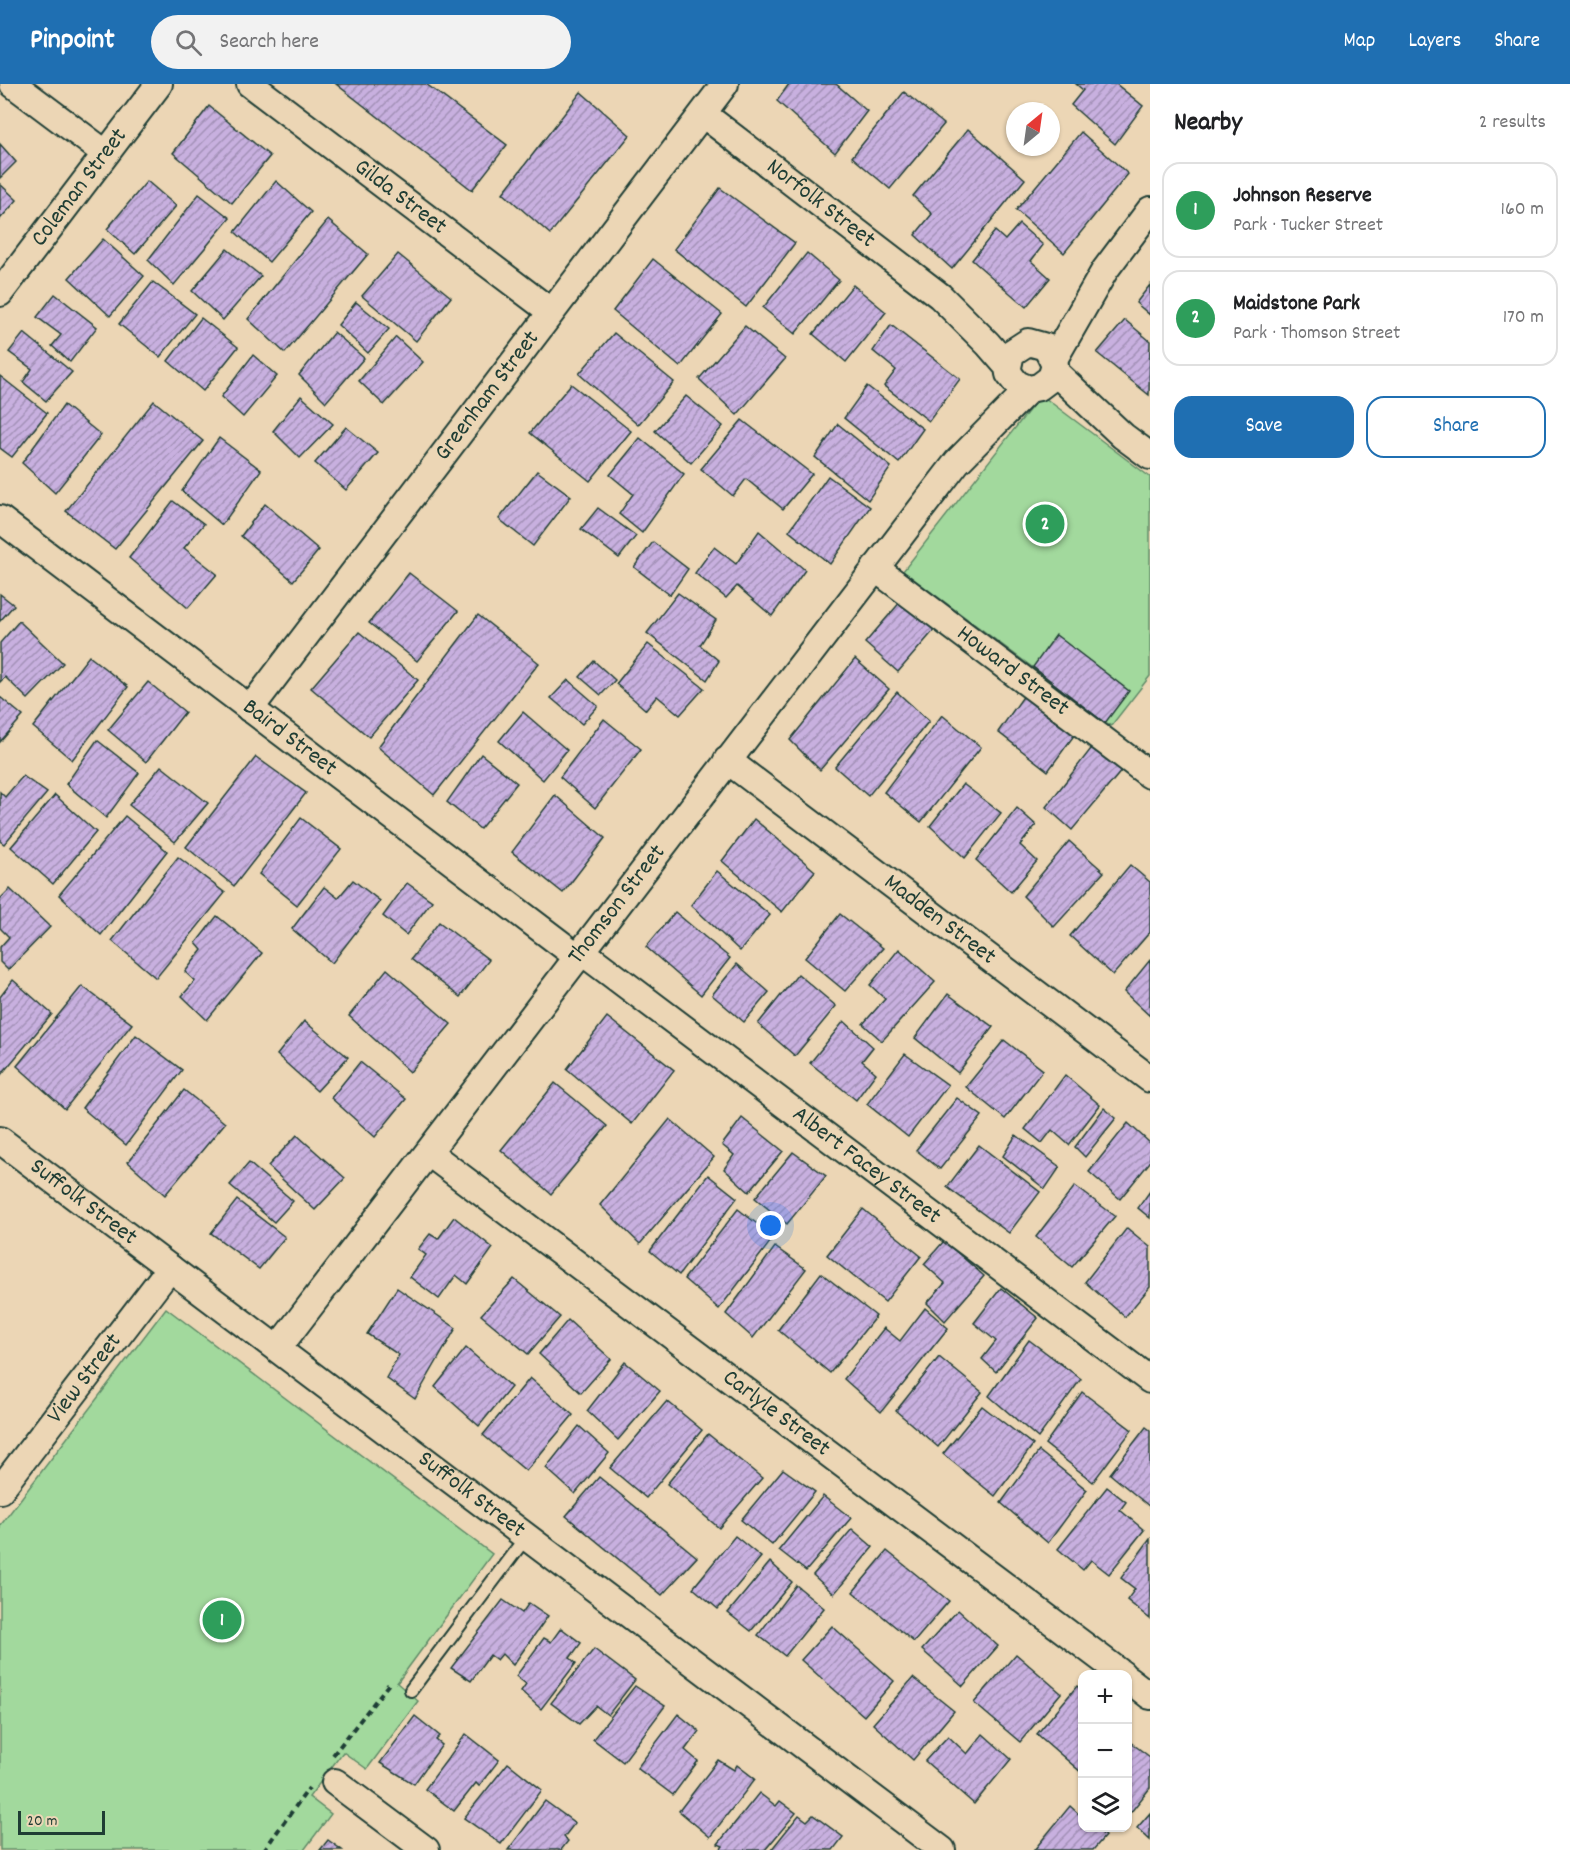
<!DOCTYPE html>
<meta charset="utf-8">
<style>
:root{--surface:#fff;--page:#f2f2f2;--text:#202124;--muted:#757577;--line:#e0e0e0;--accent:#1f6fb2}
body{margin:0;font-family:Dekko,sans-serif;background:var(--page);color:var(--text)}
.controls{position:absolute;right:18px;bottom:18px;display:grid;overflow:hidden;border-radius:12px;box-shadow:0 2px 4px #0004}
.controls button{width:54px;height:54px;display:grid;place-items:center;padding:0;border:0;border-bottom:2px solid var(--line);background:var(--surface);color:var(--text);font:30px sans-serif}
.compass{position:absolute;left:1006px;top:18px;width:54px;height:54px;border-radius:50%;background:var(--surface);box-shadow:0 2px 4px #0004;rotate:29deg}
.scale{position:absolute;left:18px;bottom:15px;width:87px;box-sizing:border-box;padding-left:6px;border:3px solid #1f3d34;border-top:0;font-size:16px;line-height:21px;white-space:nowrap;color:#1f3d34;-webkit-text-stroke:4px #ecd6b5;paint-order:stroke}
.you{position:absolute;left:771px;top:1142px;width:21px;height:21px;margin:-15px;border:4px solid #fff;border-radius:50%;background:#1a73e8;box-shadow:0 0 0 9px #1a73e833}
.badge{display:grid;place-items:center;width:39px;height:39px;border-radius:50%;background:var(--accent);color:#fff;font-size:20px;font-weight:700}
.pin{position:absolute;translate:-50% -50%;border:3px solid #fff;box-shadow:0 2px 6px #0006}
.list{margin:0;padding:0;list-style:none}
h2{display:flex;justify-content:space-between;align-items:center;height:78px;margin:0;padding:0 24px;font-size:26px}
h2 small{font-size:20px;font-weight:400;color:var(--muted)}
.list li{display:grid;grid-template-columns:39px 1fr auto;gap:18px;align-items:center;box-sizing:border-box;height:96px;margin:0 12px 12px;padding:0 12px;border:2px solid var(--line);border-radius:18px}
.list b{display:block;font-size:22px;white-space:nowrap}
.list p{margin:0;font-size:20px;white-space:nowrap;color:var(--muted)}
.list em{font-size:20px;font-style:normal;color:var(--muted)}
.actions{display:flex;gap:12px;padding:18px 24px}
.actions a{flex:1;padding:14px 0;border:2px solid var(--accent);border-radius:18px;text-align:center;font-size:21px;color:var(--accent)}
.actions .main{background:var(--accent);color:#fff}
.icon{flex:none;width:33px;height:33px;fill:none;stroke:currentColor;stroke-width:2;stroke-linecap:round;stroke-linejoin:round}
.map{position:relative;flex:none;width:1150px;height:1766px;overflow:hidden}
header{display:flex;align-items:center;gap:36px;box-sizing:border-box;height:84px;padding:0 30px;background:var(--accent);color:#fff}
header strong{font-size:28px}
nav{display:flex;gap:33px;margin-inline-start:auto;font-size:21px}
.search{width:420px;height:54px;background:var(--page);display:flex;align-items:center;gap:15px;box-sizing:border-box;padding:0 21px;border-radius:33px;color:var(--muted);font-size:22px}
main{display:flex}
aside{flex:1;background:var(--surface)}
.map>svg:first-child{display:block}
.park{fill:#a2d99d;stroke:#608b68;stroke-width:1.5}
.building{fill:url(#building-hatch);stroke:#1f3d34;stroke-width:1.5}
.lines{fill:none;stroke-linecap:round;stroke-linejoin:round}
.lane-casing{stroke:#1f3d34;stroke-width:16}
.street-casing{stroke:#1f3d34;stroke-width:30}
.path{stroke:#1f3d34;stroke-width:4;stroke-dasharray:6 4.5;stroke-linecap:butt}
.lane{stroke:#ecd6b5;stroke-width:12}
.street{stroke:#ecd6b5;stroke-width:26}
.labels{text-anchor:middle;dominant-baseline:central;stroke-width:6;stroke-linejoin:round;paint-order:stroke}
.street-label{font-size:24px;fill:#1f3d34;stroke:#ecd6b5}
</style>
<header>
<strong>Pinpoint</strong>
<div class="search"><svg class="icon" aria-label="search" viewBox="0 0 24 24"><circle cx="10" cy="10" r="6"/><path d="M15 15l6 6"/></svg>Search here</div>
<nav><a>Map</a><a>Layers</a><a>Share</a></nav>
</header>
<main>
<div class="map">
<svg width="1150" height="1766" viewBox="0 0 1150 1766">
<defs>
<pattern id="building-hatch" width="6" height="6" patternUnits="userSpaceOnUse" patternTransform="scale(1.5)"><rect width="6" height="6" fill="#c8b0df"/><path d="M-1 1l2-2M0 6l6-6M5 7l2-2" fill="none" stroke="#a290b6"/></pattern>
</defs>
<rect width="100%" height="100%" fill="#ecd6b5"/>
<filter id="ink" filterUnits="userSpaceOnUse"><feTurbulence type="fractalNoise" baseFrequency=".0167" numOctaves="2"/><feDisplacementMap in="SourceGraphic" scale="12" xChannelSelector="R" yChannelSelector="G"/><feConvolveMatrix kernelMatrix="1 2 1 2 8 2 1 2 1" color-interpolation-filters="sRGB"/></filter>
<g filter="url(#ink)">
<g class="park">
<polygon points="1041,311 1150,393 1150,592 1111,642 903,487"/>
<polygon points="166,1224 492,1470 397,1599 418,1617 367,1685 343,1668 309,1713 331,1730 304,1766 0,1766 0,1442"/>
</g>
<g class="building">
<polygon points="336,0 426,0 507,61 472,106"/>
<polygon points="789,0 836,0 867,27 835,69 777,17"/>
<polygon points="1076,0 1116,0 1143,22 1115,60 1071,21 1083,6"/>
<polygon points="581,8 630,51 550,150 503,109"/>
<polygon points="904,8 944,40 890,105 852,73"/>
<polygon points="209,22 270,72 232,119 173,69"/>
<polygon points="968,45 1025,95 952,185 915,151 932,130 913,112"/>
<polygon points="1081,48 1128,90 1064,169 1016,126"/>
<polygon points="0,60 16,78 0,94"/>
<polygon points="147,97 176,122 135,170 107,145"/>
<polygon points="276,97 311,128 269,178 235,148"/>
<polygon points="0,100 17,116 0,135"/>
<polygon points="720,104 795,159 746,223 674,165"/>
<polygon points="199,110 230,134 174,201 148,176"/>
<polygon points="328,136 368,170 285,269 248,235"/>
<polygon points="1019,140 1043,161 1031,177 1050,194 1026,223 972,176 995,147 1005,156"/>
<polygon points="103,155 144,192 110,232 69,194"/>
<polygon points="227,165 261,192 223,236 192,207"/>
<polygon points="807,169 839,196 795,250 763,224"/>
<polygon points="398,170 451,213 416,257 362,212"/>
<polygon points="653,175 722,230 680,283 613,227"/>
<polygon points="153,198 195,230 160,273 119,240"/>
<polygon points="853,201 886,228 846,278 813,250"/>
<polygon points="1150,201 1150,231 1136,219"/>
<polygon points="55,210 97,243 70,278 52,262 61,251 37,233"/>
<polygon points="356,218 389,245 368,269 338,241"/>
<polygon points="201,234 238,263 203,307 168,277"/>
<polygon points="1125,236 1150,257 1149,311 1097,269"/>
<polygon points="891,241 960,295 929,337 884,302 896,286 873,267"/>
<polygon points="745,242 785,275 737,331 699,295"/>
<polygon points="334,248 364,274 326,318 299,291"/>
<polygon points="24,249 72,288 46,317 23,298 32,285 9,268"/>
<polygon points="614,249 674,298 638,341 579,290"/>
<polygon points="396,253 423,278 384,321 359,297"/>
<polygon points="253,271 277,292 243,333 221,313"/>
<polygon points="0,292 47,329 12,373 0,364"/>
<polygon points="571,300 631,347 590,397 530,349"/>
<polygon points="867,302 923,345 899,379 844,334"/>
<polygon points="301,312 333,340 300,374 273,347"/>
<polygon points="686,312 723,342 691,379 655,347"/>
<polygon points="154,317 203,357 115,465 66,427"/>
<polygon points="64,321 101,351 55,409 22,379"/>
<polygon points="742,336 812,390 783,425 746,395 733,412 701,385"/>
<polygon points="838,340 891,383 868,416 815,373"/>
<polygon points="346,343 378,369 346,406 315,379"/>
<polygon points="219,354 261,386 222,441 182,407"/>
<polygon points="640,354 684,390 642,449 619,430 633,410 610,391"/>
<polygon points="537,387 571,412 533,462 499,435"/>
<polygon points="828,392 870,423 830,480 789,447"/>
<polygon points="173,417 204,440 184,464 217,490 188,524 129,474"/>
<polygon points="265,420 319,466 293,497 241,452"/>
<polygon points="598,424 636,452 619,474 581,445"/>
<polygon points="759,447 805,486 772,532 737,502 726,514 695,489 714,463 736,480"/>
<polygon points="653,458 688,485 670,511 634,483"/>
<polygon points="409,489 458,527 417,577 369,539"/>
<polygon points="678,509 716,536 700,561 719,577 707,596 647,549"/>
<polygon points="0,510 14,521 0,537"/>
<polygon points="902,516 935,545 898,588 865,559"/>
<polygon points="478,531 539,579 434,711 378,663"/>
<polygon points="19,537 63,579 28,615 5,593 0,598 0,559"/>
<polygon points="359,548 418,596 369,653 311,604"/>
<polygon points="1056,551 1129,607 1105,639 1033,583"/>
<polygon points="648,560 704,604 680,631 657,612 646,626 616,600"/>
<polygon points="89,572 128,603 72,676 33,643"/>
<polygon points="855,575 889,605 820,686 790,656"/>
<polygon points="594,577 615,596 601,611 580,593"/>
<polygon points="568,596 598,622 582,640 551,614"/>
<polygon points="148,598 185,628 146,678 108,646"/>
<polygon points="1027,607 1078,646 1048,687 998,648"/>
<polygon points="897,608 929,637 868,712 835,683"/>
<polygon points="0,613 23,632 0,658"/>
<polygon points="523,628 567,666 543,696 499,657"/>
<polygon points="942,631 981,663 921,738 884,708"/>
<polygon points="604,635 641,665 595,724 560,693"/>
<polygon points="97,656 139,689 106,734 66,700"/>
<polygon points="1094,661 1122,686 1072,746 1046,723"/>
<polygon points="481,670 517,699 480,745 447,718"/>
<polygon points="256,673 306,709 234,802 186,763"/>
<polygon points="161,682 208,719 175,758 129,721"/>
<polygon points="23,692 47,709 4,760 0,757 0,708 5,713"/>
<polygon points="963,700 1001,729 965,774 930,742"/>
<polygon points="55,711 96,748 53,800 11,763"/>
<polygon points="555,711 605,754 563,809 512,768"/>
<polygon points="1017,724 1036,741 1020,761 1037,777 1011,808 976,776"/>
<polygon points="125,732 167,767 101,851 59,811"/>
<polygon points="301,734 341,765 297,821 259,790"/>
<polygon points="754,735 815,787 782,828 722,777"/>
<polygon points="1069,757 1104,788 1054,843 1023,812"/>
<polygon points="178,773 225,809 156,894 112,857"/>
<polygon points="1130,781 1150,798 1150,848 1113,891 1070,852"/>
<polygon points="717,787 770,831 740,867 691,821"/>
<polygon points="353,796 380,817 332,879 292,845 324,803 338,814"/>
<polygon points="407,799 432,817 406,851 383,832"/>
<polygon points="10,805 50,843 8,886 0,878 0,863 9,853 0,844 0,815"/>
<polygon points="675,828 730,874 701,911 646,863"/>
<polygon points="840,830 883,864 845,907 805,874"/>
<polygon points="217,832 262,869 207,936 182,912 195,897 185,888 202,866 196,859"/>
<polygon points="439,838 489,876 460,913 411,875"/>
<polygon points="899,865 935,898 882,957 863,940 885,915 870,901"/>
<polygon points="1150,876 1150,932 1124,908"/>
<polygon points="737,880 769,908 744,938 712,911"/>
<polygon points="387,885 451,940 410,988 349,932"/>
<polygon points="798,890 836,922 795,972 758,940"/>
<polygon points="13,896 52,930 0,992 0,913"/>
<polygon points="82,902 132,940 65,1025 17,982"/>
<polygon points="948,910 993,943 958,989 915,954"/>
<polygon points="607,933 674,986 632,1040 567,985"/>
<polygon points="304,937 348,973 317,1007 277,971"/>
<polygon points="844,937 873,963 862,977 876,989 856,1016 810,979"/>
<polygon points="136,951 182,986 126,1061 82,1024"/>
<polygon points="1004,956 1043,986 1005,1035 966,1003"/>
<polygon points="905,970 948,1001 908,1053 867,1020"/>
<polygon points="360,978 406,1015 375,1053 331,1014"/>
<polygon points="1065,991 1100,1021 1069,1061 1052,1046 1042,1059 1025,1045"/>
<polygon points="555,999 607,1042 551,1110 501,1066"/>
<polygon points="184,1006 225,1039 165,1111 128,1078"/>
<polygon points="957,1014 982,1032 940,1085 916,1066"/>
<polygon points="1104,1024 1116,1034 1085,1073 1075,1063"/>
<polygon points="742,1034 783,1067 749,1108 724,1085 734,1071 722,1061"/>
<polygon points="670,1035 714,1073 640,1160 600,1121"/>
<polygon points="1128,1039 1150,1059 1150,1078 1120,1115 1089,1088"/>
<polygon points="297,1051 345,1094 315,1126 268,1082"/>
<polygon points="1016,1051 1060,1083 1045,1105 1003,1072"/>
<polygon points="979,1061 1040,1108 1009,1149 947,1103"/>
<polygon points="793,1068 826,1092 787,1140 755,1114"/>
<polygon points="249,1079 293,1117 274,1138 230,1101"/>
<polygon points="708,1091 737,1114 679,1191 650,1167"/>
<polygon points="1075,1102 1115,1132 1072,1183 1036,1153"/>
<polygon points="1150,1107 1150,1134 1138,1124"/>
<polygon points="237,1116 285,1153 259,1185 211,1149"/>
<polygon points="738,1125 774,1153 719,1225 684,1195"/>
<polygon points="863,1125 921,1172 885,1218 827,1171"/>
<polygon points="454,1133 493,1164 467,1200 456,1191 439,1215 410,1193 426,1171 418,1165 430,1150 438,1155"/>
<polygon points="1127,1144 1150,1163 1150,1203 1125,1233 1085,1198"/>
<polygon points="944,1157 984,1192 945,1237 927,1219 945,1199 924,1180"/>
<polygon points="775,1163 806,1185 753,1254 726,1230"/>
<polygon points="821,1189 876,1232 830,1289 778,1246"/>
<polygon points="514,1195 560,1233 528,1270 481,1231"/>
<polygon points="397,1204 456,1244 415,1315 386,1294 399,1271 367,1250"/>
<polygon points="1001,1204 1038,1234 996,1288 982,1275 996,1257 974,1239"/>
<polygon points="925,1224 948,1244 881,1328 844,1295 884,1244 900,1257"/>
<polygon points="568,1236 611,1275 581,1309 539,1270"/>
<polygon points="1029,1256 1081,1295 1038,1354 989,1312"/>
<polygon points="466,1264 511,1303 479,1342 435,1303"/>
<polygon points="939,1273 982,1308 938,1363 896,1327"/>
<polygon points="625,1278 660,1307 618,1356 587,1327"/>
<polygon points="530,1294 573,1331 526,1387 483,1351"/>
<polygon points="1082,1308 1132,1346 1093,1398 1045,1360"/>
<polygon points="667,1317 702,1346 646,1414 610,1384"/>
<polygon points="982,1322 1033,1361 995,1412 943,1370"/>
<polygon points="579,1342 609,1369 575,1410 546,1384"/>
<polygon points="1146,1343 1150,1346 1150,1423 1110,1390"/>
<polygon points="708,1350 762,1394 719,1444 667,1400"/>
<polygon points="1039,1367 1087,1406 1048,1459 1001,1419"/>
<polygon points="783,1385 815,1408 772,1461 741,1436"/>
<polygon points="599,1393 697,1473 662,1511 566,1432"/>
<polygon points="1107,1403 1126,1418 1120,1426 1144,1446 1109,1490 1091,1476 1083,1486 1058,1465"/>
<polygon points="823,1412 851,1434 806,1487 779,1466"/>
<polygon points="852,1445 873,1463 834,1510 813,1491"/>
<polygon points="735,1452 761,1473 718,1525 693,1504"/>
<polygon points="1150,1455 1150,1535 1127,1516 1135,1505 1121,1494"/>
<polygon points="887,1467 949,1517 914,1558 853,1508"/>
<polygon points="770,1478 792,1498 751,1547 728,1529"/>
<polygon points="796,1501 824,1524 785,1572 758,1551"/>
<polygon points="503,1516 522,1529 529,1519 548,1532 513,1581 502,1570 497,1576 490,1571 471,1597 451,1584"/>
<polygon points="958,1526 998,1562 963,1602 922,1566"/>
<polygon points="832,1542 894,1597 864,1632 801,1576"/>
<polygon points="561,1544 581,1559 570,1574 576,1579 541,1625 521,1607 526,1600 516,1592 544,1554 551,1558"/>
<polygon points="594,1565 635,1596 608,1631 596,1622 579,1640 551,1619"/>
<polygon points="1016,1570 1061,1609 1020,1658 974,1619"/>
<polygon points="913,1594 954,1627 913,1676 873,1640"/>
<polygon points="635,1602 665,1622 623,1678 593,1655"/>
<polygon points="1077,1602 1082,1606 1082,1689 1037,1650"/>
<polygon points="678,1630 699,1647 685,1666 698,1677 673,1711 637,1684"/>
<polygon points="415,1632 440,1652 436,1656 442,1661 414,1700 380,1679"/>
<polygon points="466,1650 499,1676 479,1702 476,1699 454,1727 425,1705"/>
<polygon points="983,1650 1011,1675 974,1720 925,1677 948,1652 967,1670"/>
<polygon points="1130,1658 1150,1673 1150,1704 1131,1728 1128,1726 1128,1662"/>
<polygon points="718,1676 734,1686 737,1681 755,1695 710,1753 679,1727"/>
<polygon points="508,1679 542,1706 501,1760 464,1734"/>
<polygon points="759,1709 776,1722 780,1717 796,1729 765,1766 720,1766 723,1762 718,1760"/>
<polygon points="545,1717 575,1739 564,1753 568,1757 561,1766 508,1766"/>
<polygon points="1070,1722 1082,1733 1082,1744 1095,1744 1105,1752 1093,1766 1034,1766"/>
<polygon points="1150,1729 1150,1756 1137,1744"/>
<polygon points="799,1731 807,1737 813,1731 843,1753 833,1766 771,1766"/>
<polygon points="328,1756 342,1766 320,1766"/>
</g>
<g class="lines">
<g class="lane-casing">
<polyline id="lane" points="411,1606 526,1453"/>
</g>
<g class="street-casing">
<g id="street">
<polyline points="13,0 105,69"/>
<path id="s1" d="M250,0l300,227"/>
<path id="s2" d="M703,30l237,182 48,48 20,23 1,7 8,10 12,5 10,-2 12,-9 4,-13 -9,-18 -18,-5 -17,11 -3,14"/>
<path id="s3" d="M0,209l159,-209"/>
<polyline points="1054,275 1105,186 1150,126"/>
<polyline points="1054,287 1123,352 1150,372"/>
<path id="s4" d="M0,435l578,438"/>
<path id="s5" d="M875,484l275,207"/>
<path id="s6" d="M250,625l475,-625"/>
<path id="s7" d="M727,676l423,319"/>
<path id="s8" d="M581,867l569,429"/>
<path id="s9" d="M0,1056l942,710"/>
<path id="s10" d="M429,1069l693,521"/>
<path id="s11" d="M278,1264l679,-886 72,-73"/>
<path id="s12" d="M0,1406l170,-222"/>
<polyline points="1128,1595 1150,1612"/>
<polyline points="335,1698 426,1766"/>
</g>
</g>
<g class="path">
<polyline points="333,1671 391,1597"/>
<polyline points="264,1766 309,1704"/>
</g>
<use href="#lane" class="lane"/>
<use href="#street" class="street"/>
</g>
</g>
<g class="labels">
<g class="street-label">
<text stroke="none"><textPath href="#s3" startOffset="132">Coleman Street</textPath></text>
<text stroke="none"><textPath href="#s1" startOffset="188">Gilda Street</textPath></text>
<text stroke="none"><textPath href="#s2" startOffset="148">Norfolk Street</textPath></text>
<text stroke="none"><textPath href="#s6" startOffset="393">Greenham Street</textPath></text>
<text stroke="none"><textPath href="#s5" startOffset="172">Howard Street</textPath></text>
<text stroke="none"><textPath href="#s4" startOffset="363">Baird Street</textPath></text>
<text stroke="none"><textPath href="#s11" startOffset="558">Thomson Street</textPath></text>
<text stroke="none"><textPath href="#s7" startOffset="266">Madden Street</textPath></text>
<text stroke="none"><textPath href="#s8" startOffset="357">Albert Facey Street</textPath></text>
<text stroke="none"><textPath href="#s9" startOffset="104">Suffolk Street</textPath></text>
<text stroke="none"><textPath href="#s12" startOffset="140">View Street</textPath></text>
<text stroke="none"><textPath href="#s10" startOffset="434">Carlyle Street</textPath></text>
<text stroke="none"><textPath href="#s9" startOffset="590">Suffolk Street</textPath></text>
</g>
</g>
</svg>
<div class="controls">
<button>+</button>
<button>−</button>
<button><svg class="icon" aria-label="layers" viewBox="0 0 24 24"><path d="M12 4l9 5-9 5-9-5zM3 14l9 5 9-5"/></svg></button>
</div>
<svg class="compass" viewBox="-18 -18 36 36"><path d="M0-13l5 13h-10z" fill="#e53935"/><path d="M0 13l5-13h-10z" fill="#757577"/></svg>
<div class="scale">20 m</div>
<div class="you"></div>
<div class="pin badge" style="left:222px;top:1536px;background:#2e9e5b">1</div>
<div class="pin badge" style="left:1045px;top:440px;background:#2e9e5b">2</div>
</div>
<aside>
<h2>Nearby<small>2 results</small></h2>
<ul class="list">
<li><span class="badge" style="background:#2e9e5b">1</span><div><b>Johnson Reserve</b><p>Park · Tucker Street</p></div><em>160 m</em></li>
<li><span class="badge" style="background:#2e9e5b">2</span><div><b>Maidstone Park</b><p>Park · Thomson Street</p></div><em>170 m</em></li>
</ul>
<div class="actions"><a class="main">Save</a><a>Share</a></div>
</aside>
</main>
